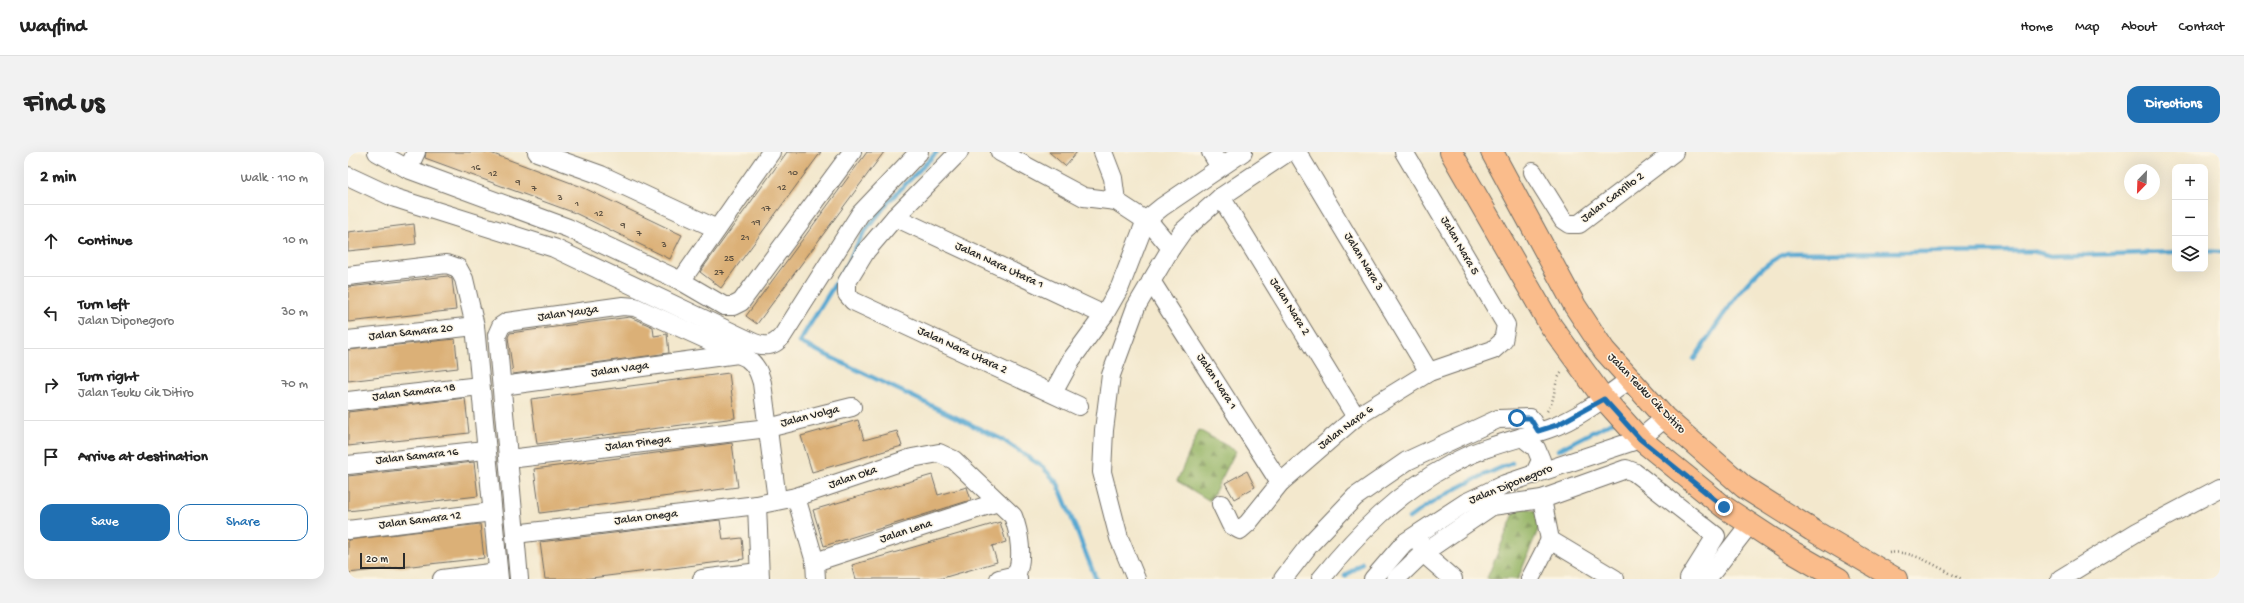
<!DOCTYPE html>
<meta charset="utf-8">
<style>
:root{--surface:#fff;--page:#f2f2f2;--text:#222;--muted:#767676;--line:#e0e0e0;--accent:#1f6fb2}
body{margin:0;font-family:"Gochi Hand",sans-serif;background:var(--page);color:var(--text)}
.controls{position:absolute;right:12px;top:12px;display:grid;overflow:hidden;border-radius:8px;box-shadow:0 4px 16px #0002}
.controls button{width:36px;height:36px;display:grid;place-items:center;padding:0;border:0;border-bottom:1px solid var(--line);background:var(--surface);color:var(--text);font:20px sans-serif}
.compass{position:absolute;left:1776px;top:12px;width:36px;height:36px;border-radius:50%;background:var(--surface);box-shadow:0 4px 16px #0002;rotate:203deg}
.scale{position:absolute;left:12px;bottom:10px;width:45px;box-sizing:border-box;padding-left:4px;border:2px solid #2b2b2b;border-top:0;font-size:11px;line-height:14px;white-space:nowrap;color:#2b2b2b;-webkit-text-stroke:3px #fcf5e5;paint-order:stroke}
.stop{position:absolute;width:12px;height:12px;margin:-9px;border:3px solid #1f6fb2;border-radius:50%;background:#fff}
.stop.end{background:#1f6fb2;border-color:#fff;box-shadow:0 1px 4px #0008}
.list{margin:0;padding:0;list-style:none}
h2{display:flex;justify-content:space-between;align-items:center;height:52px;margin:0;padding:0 16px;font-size:17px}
h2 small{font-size:13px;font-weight:400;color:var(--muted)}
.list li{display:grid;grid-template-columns:26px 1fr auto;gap:12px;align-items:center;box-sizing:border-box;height:72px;padding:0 16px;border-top:1px solid var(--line)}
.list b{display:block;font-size:15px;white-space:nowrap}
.list p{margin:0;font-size:13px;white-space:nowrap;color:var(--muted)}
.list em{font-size:13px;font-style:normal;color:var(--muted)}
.actions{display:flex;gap:8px;padding:12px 16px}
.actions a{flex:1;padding:9px 0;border:1px solid var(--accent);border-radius:12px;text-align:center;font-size:14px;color:var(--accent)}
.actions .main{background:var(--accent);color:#fff}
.icon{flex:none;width:22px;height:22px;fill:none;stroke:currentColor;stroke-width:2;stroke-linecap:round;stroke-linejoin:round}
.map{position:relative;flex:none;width:1872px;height:427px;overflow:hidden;border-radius:12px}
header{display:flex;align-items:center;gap:24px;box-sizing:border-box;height:56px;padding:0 20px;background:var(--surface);border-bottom:1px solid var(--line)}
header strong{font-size:19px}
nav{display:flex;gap:22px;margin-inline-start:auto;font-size:14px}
.intro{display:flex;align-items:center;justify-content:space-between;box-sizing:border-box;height:96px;padding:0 24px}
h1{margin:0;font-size:28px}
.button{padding:10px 18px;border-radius:12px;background:var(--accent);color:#fff;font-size:14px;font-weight:700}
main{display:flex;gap:24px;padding:0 24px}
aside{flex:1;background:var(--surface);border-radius:12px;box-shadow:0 4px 16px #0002}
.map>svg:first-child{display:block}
.forest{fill:url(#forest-firs);stroke:#607049}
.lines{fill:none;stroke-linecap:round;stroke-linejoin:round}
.stream{stroke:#56a7d1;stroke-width:4.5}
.building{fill:#dbb077}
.minor-casing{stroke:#716d64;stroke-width:20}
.major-casing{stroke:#716d64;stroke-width:24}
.path{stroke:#716d64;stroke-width:2.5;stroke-dasharray:1 3;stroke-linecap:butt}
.minor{stroke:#fff;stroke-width:18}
.major{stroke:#fabc8b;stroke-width:22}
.route{stroke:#1f6fb2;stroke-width:5}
.labels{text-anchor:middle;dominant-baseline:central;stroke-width:3;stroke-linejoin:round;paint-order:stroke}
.number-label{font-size:10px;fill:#574c3e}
.street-label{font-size:12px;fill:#2b2b2b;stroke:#fcf5e5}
</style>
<header>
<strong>Wayfind</strong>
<nav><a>Home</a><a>Map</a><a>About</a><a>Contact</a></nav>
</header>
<div class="intro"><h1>Find us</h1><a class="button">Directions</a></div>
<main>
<aside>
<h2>2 min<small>Walk · 110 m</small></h2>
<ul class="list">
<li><svg class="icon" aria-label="ahead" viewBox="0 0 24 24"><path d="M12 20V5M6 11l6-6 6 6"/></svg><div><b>Continue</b></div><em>10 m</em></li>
<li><svg class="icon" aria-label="left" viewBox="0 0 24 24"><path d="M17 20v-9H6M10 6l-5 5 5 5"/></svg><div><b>Turn left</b><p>Jalan Diponegoro</p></div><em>30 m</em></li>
<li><svg class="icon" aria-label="right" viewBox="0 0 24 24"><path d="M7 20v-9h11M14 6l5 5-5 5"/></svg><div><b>Turn right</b><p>Jalan Teuku Cik Ditiro</p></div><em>70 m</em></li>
<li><svg class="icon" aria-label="arrive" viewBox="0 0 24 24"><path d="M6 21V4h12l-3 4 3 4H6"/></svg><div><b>Arrive at destination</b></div></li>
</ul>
<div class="actions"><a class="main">Save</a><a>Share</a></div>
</aside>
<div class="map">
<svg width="1872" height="427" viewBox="0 0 1872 427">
<defs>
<pattern id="forest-firs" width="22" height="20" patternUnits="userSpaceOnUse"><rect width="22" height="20" fill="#96b567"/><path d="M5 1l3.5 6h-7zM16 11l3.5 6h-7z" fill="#7b9355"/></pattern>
</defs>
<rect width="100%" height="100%" fill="#fcf5e5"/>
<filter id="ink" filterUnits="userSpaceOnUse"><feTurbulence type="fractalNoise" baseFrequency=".025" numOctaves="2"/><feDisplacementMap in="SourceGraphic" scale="8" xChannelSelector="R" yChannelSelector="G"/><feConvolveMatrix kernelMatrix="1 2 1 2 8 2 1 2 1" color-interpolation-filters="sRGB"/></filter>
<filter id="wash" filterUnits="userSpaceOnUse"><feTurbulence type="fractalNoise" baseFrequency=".012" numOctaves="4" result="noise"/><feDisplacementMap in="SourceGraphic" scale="16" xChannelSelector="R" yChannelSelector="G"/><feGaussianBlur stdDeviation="0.9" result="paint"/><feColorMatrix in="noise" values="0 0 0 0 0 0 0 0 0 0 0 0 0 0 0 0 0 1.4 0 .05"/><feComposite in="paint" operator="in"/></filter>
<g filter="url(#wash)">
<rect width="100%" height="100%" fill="#f3e8cd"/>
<g class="forest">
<polygon points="851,278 888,299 862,349 829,329"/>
<polygon points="1170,352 1196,363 1170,427 1141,427 1139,426"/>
</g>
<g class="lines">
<g class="stream">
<polyline points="589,0 540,50 515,82 497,116 451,190 655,288 695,315 710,332 748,427"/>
<polyline points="1857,99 1872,100"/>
<path d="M1346,207c24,-34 53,-91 93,-106l245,-2 19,5 124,-4"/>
<polyline points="1210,298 1268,268"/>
<path d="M1061,366c32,-23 66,-40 103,-55"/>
<polyline points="997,424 1014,411"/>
</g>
</g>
<g id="blocks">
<g class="building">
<polygon points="78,0 140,0 234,35 334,83 322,107 227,61 77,6"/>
<polygon points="439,0 473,0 373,136 352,120"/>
<polygon points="519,0 536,0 409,172 398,164"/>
<polygon points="701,0 729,0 717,14"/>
<polygon points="66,72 68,92 0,99 0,80"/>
<polygon points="100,124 104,127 108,158 0,170 0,135"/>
<polygon points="282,165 305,175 306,184 319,182 321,201 165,222 160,185 162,181"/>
<polygon points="107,187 110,216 0,229 0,198"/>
<polygon points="381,221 387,266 189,292 183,247"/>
<polygon points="117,246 121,281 0,294 0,260"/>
<polygon points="510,268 516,288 549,279 554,294 464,320 453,284"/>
<polygon points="384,291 390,335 192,361 186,317"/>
<polygon points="126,310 130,344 0,359 0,324"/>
<polygon points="899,319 907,335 886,347 877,331"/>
<polygon points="584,323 590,343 619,335 623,348 476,394 465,358"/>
<polygon points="372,368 375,388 394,386 396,407 235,427 197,427 192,390"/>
<polygon points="652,370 658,390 644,394 649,410 591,427 508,427 504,413"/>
<polygon points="132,372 136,406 0,421 0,388"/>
</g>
</g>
</g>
<g filter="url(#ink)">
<use href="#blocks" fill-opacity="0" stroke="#716d64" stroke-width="1"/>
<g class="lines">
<g class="minor-casing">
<g id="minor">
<polyline points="29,0 60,17 220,76 333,129 376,154 385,154 393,150 504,0"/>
<polyline points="189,0 253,23 369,77"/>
<polyline points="611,0 547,65 518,99 499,130 499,142 505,149 731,254"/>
<polyline points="652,0 736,45 768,49 803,72 823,96"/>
<polyline points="755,0 765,26 768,49"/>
<polyline points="863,0 872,15"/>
<polyline points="949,0 1081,220"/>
<polyline points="60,17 68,0"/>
<polyline points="1185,20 1215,68 1221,72 1231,72 1326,0"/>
<path d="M0,24l47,22 159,50 196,93c14,7 24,6 33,-6l77,-121 59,-62"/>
<polyline points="873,45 1008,265"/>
<polyline points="547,65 756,163"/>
<polyline points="0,124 99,112 110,116 116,127 127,174 151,427"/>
<polyline points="333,129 423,0"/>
<polyline points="803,129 932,331"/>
<polyline points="0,188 127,174"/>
<polyline points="154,234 390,202"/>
<polyline points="705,241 723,208 756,163 772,135 798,68 814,55 895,0"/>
<polyline points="0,249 132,234"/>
<polyline points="1174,285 1188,296 1193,308 1186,323"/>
<polyline points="161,307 420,276 504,255"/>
<polyline points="0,313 137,298"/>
<polyline points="448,345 467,410 468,427"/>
<polyline points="1194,347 1202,388"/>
<polyline points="873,352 883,373 892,378 900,371 932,331 1008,265 1081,220 1145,198 1155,189 1158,173 1056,0"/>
<polyline points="409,353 412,427"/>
<polyline points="0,378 144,360"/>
<path d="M167,382l242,-29 39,-8 116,-39 27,-5 15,7 59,56c6,15 11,43 3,59l2,4"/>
<polyline points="1072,390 1075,401 1105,427"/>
<polyline points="467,410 650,350"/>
<polyline points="94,427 150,420"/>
<path d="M171,427l-22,-244 4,-9 6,-4 116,-16 12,1 112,51c9,7 12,14 15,25l15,117"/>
<polyline points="354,427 411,420"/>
<polyline points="651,427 668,423"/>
<polyline points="788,427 771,386 754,320 756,278 763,223 788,155 823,96 835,79 873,45 940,0"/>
<polyline points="935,427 962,392 1007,345 1059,309 1150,267 1182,266 1190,279"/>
<path d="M973,427c37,-46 77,-87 130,-115 30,-17 64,-24 97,-35 28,-9 58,-32 82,-50"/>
<polyline points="1025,427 1056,391 1117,351 1157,332 1292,287 1317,266"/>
<polyline points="1048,427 1075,401 1144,354 1194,347 1278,317 1286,320 1368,384 1341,427"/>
<polyline points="1182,427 1202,388 1267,427"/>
<polyline points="1359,427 1401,373"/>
<polyline points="1712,427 1789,380 1872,336"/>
</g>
</g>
<g class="major-casing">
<g id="major">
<polyline points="1103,0 1203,174 1256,247 1292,287 1376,355 1446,401 1491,427"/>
<polyline points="1144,0 1227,154 1256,198 1317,266 1396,335 1464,378 1548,427"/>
</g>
</g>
<g class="path">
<path d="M1199,259c10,-13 5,-27 15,-39"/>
<path d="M1541,401c25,-4 50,16 73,26"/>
</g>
<use href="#minor" class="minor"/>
<use href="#major" class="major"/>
</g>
</g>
<g class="lines" filter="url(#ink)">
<polyline class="route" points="1169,266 1182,266 1190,279 1209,273 1256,247 1292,287 1376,355"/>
</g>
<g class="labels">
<g class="number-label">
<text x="128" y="16">16</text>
<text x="445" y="21">10</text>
<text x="145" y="22">12</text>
<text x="170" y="31">9</text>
<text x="434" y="36">12</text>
<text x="186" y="37">7</text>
<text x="212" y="46">3</text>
<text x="229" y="52">1</text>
<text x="418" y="57">17</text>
<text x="251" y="62">12</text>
<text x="408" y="71">19</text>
<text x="275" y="74">9</text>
<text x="291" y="82">7</text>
<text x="397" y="86">21</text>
<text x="316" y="93">3</text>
<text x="381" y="107">25</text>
<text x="371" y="121">27</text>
</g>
<g class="street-label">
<text transform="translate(1265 46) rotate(-37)">Jalan Carrillo 2</text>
<text transform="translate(1111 94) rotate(60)">Jalan Nara 5</text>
<text transform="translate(1015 110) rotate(59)">Jalan Nara 3</text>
<text transform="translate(651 114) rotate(25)">Jalan Nara Utara 1</text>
<text transform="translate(941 155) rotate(58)">Jalan Nara 2</text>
<text transform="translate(220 162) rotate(-8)">Jalan Yauza</text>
<text transform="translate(63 181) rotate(-6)">Jalan Samara 20</text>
<text transform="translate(614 199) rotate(25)">Jalan Nara Utara 2</text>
<text transform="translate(272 218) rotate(-8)">Jalan Vaga</text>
<text transform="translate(868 230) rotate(57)">Jalan Nara 1</text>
<text transform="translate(66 241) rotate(-7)">Jalan Samara 18</text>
<text transform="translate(1298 242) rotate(46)">Jalan Teuku Cik Ditiro</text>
<text transform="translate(462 265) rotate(-14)">Jalan Volga</text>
<text transform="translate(998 276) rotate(-37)">Jalan Nara 6</text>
<text transform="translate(290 292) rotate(-7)">Jalan Pinega</text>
<text transform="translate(69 305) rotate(-6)">Jalan Samara 16</text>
<text transform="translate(505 326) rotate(-19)">Jalan Oka</text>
<text transform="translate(1163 333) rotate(-22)">Jalan Diponegoro</text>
<text transform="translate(298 366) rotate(-7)">Jalan Onega</text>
<text transform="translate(72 369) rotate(-7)">Jalan Samara 12</text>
<text transform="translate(558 380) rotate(-18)">Jalan Lena</text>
</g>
</g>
</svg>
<div class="controls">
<button>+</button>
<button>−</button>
<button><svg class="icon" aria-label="layers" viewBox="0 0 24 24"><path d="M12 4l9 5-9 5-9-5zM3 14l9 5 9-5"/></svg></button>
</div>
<svg class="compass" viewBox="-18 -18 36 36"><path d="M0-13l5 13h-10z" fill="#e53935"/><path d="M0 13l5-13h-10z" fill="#767676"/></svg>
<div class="scale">20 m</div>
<div class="stop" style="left:1169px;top:266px"></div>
<div class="stop end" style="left:1376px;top:355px"></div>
</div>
</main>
